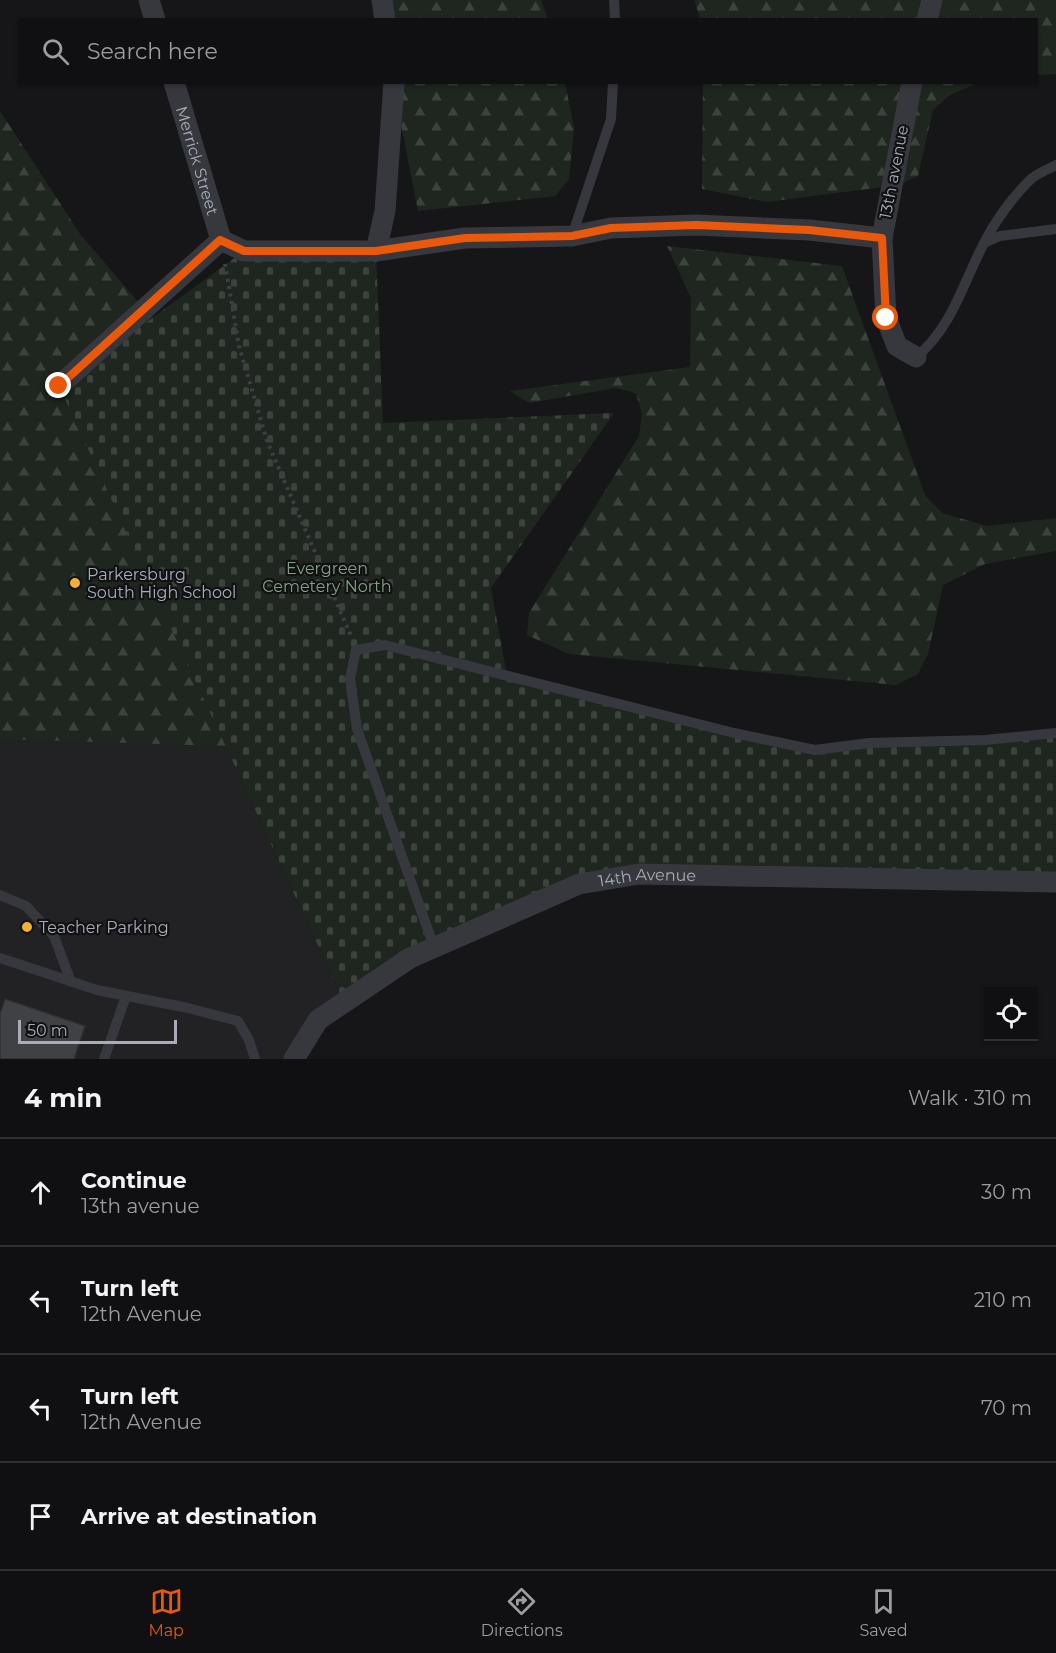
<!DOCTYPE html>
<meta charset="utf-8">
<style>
:root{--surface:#101012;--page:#19191b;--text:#f1f3f6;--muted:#9c9d9f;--line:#303032;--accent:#ea580c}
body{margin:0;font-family:Montserrat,sans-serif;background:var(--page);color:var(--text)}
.controls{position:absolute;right:18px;bottom:18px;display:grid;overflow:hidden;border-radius:0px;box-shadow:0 2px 4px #0004}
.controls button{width:54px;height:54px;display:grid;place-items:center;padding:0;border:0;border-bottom:2px solid var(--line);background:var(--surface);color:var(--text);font:30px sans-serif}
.scale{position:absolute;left:18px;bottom:15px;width:159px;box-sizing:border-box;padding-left:6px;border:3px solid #a8adb8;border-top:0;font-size:16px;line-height:21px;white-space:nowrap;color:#a8adb8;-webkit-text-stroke:4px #111113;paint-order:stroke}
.stop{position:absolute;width:18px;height:18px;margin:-14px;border:4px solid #ea580c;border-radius:50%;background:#fff}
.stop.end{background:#ea580c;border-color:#fff;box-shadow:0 2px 6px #0008}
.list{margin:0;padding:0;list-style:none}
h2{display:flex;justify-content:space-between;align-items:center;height:78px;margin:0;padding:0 24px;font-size:26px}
h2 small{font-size:20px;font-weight:400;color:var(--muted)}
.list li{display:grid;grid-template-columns:39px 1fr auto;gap:18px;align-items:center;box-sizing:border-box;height:108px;padding:0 24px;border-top:2px solid var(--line)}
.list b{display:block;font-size:22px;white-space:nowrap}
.list p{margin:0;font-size:20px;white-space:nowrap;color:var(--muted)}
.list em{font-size:20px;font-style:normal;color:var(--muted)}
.icon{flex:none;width:33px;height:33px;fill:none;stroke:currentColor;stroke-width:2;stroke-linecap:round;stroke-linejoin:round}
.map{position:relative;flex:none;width:1056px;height:1059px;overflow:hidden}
.search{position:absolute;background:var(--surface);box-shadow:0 2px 4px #0004;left:18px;right:18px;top:18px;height:66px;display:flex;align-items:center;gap:15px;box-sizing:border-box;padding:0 21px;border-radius:0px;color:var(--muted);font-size:22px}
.sheet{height:510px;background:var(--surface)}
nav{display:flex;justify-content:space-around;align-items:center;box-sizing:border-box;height:84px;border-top:2px solid var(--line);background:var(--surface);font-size:16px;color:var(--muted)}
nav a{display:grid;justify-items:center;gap:3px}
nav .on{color:var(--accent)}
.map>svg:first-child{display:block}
.built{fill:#222225}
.forest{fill:url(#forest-firs)}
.cemetery{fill:url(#cemetery-stones)}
.building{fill:#404145;stroke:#303034;stroke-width:1.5}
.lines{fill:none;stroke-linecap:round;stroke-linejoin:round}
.path{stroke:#3d3f44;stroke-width:4;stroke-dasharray:3 4.5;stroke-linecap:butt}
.lane{stroke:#37383d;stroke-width:10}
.street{stroke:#37383d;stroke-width:21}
.route{stroke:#ea580c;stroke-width:8}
.poi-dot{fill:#f2b134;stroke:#111113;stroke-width:2}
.labels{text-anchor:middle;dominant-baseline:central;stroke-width:4.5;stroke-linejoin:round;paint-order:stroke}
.street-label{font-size:16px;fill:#a8adb8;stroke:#111113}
.park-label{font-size:16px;fill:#7fa381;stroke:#111113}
.poi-label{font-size:16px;fill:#a8adb8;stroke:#111113;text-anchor:start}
</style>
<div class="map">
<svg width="1056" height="1059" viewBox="0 0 1056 1059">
<defs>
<pattern id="forest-firs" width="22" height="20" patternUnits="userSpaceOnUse" patternTransform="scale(1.5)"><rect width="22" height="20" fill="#1e261f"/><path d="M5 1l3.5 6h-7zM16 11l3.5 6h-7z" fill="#3c433d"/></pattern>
<pattern id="cemetery-stones" width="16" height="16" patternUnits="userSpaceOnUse" patternTransform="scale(1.5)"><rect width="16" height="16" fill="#1e261f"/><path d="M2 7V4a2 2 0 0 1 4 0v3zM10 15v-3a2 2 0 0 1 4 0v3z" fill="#3c433d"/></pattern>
</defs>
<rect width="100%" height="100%" fill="#161618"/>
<polygon class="built" points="59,386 344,1002 294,1059 0,1059 0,420"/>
<g class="forest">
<polygon points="376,0 541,0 548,19 380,19"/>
<polygon points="694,0 1056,0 1056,74 1037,75 1036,20 700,19"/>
<polygon points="393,83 565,83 574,127 569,179 555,196 418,211"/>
<polygon points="703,83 978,83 950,95 933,110 918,176 898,185 767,202 702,189"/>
<polygon points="0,111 80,234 152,318 59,386 226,746 0,739"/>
<polygon points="667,246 842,266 925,495 942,513 987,526 1056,518 1056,551 985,564 943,585 928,654 918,674 896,685 569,654 527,635 529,613 639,436 642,414 636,393 616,388 529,403 510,391 690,367 691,298"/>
</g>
<polygon class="cemetery" points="244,251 376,251 383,423 614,413 491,588 507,676 815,750 1056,733 1056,882 579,884 344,1002 59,386"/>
<polygon class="building" points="5,999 85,1026 74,1059 0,1059 0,1014"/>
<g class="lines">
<polyline class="path" points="225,264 239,346 267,441 351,636"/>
<g class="lane">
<polyline points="614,0 615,20"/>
<polyline points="572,236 611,119 613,82"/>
<polyline points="984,243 1000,236 1056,229"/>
<path d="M916,357c35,-28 47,-73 67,-112 11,-22 28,-46 46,-64 6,-7 18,-11 27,-16"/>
<polyline points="0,895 26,906 54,936 71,982"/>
<polyline points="434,947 357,729 350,679 356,650 385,645 734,733 815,750 869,743 985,740 1056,733"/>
<polyline points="0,958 97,990 188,1008 238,1021 249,1040 255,1059"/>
<polyline points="104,1059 126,996"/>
</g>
<g class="street">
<polyline points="149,0 155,20"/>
<polyline points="382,0 385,20"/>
<polyline points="927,20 932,0"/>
<path id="s1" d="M174,82l47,158"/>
<polyline points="912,82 882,238 886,318 897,346 916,357"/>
<polyline points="376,251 385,211 394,82"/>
<polyline points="59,386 221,240 244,251 376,251 465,238 572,236 611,228 696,225 809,230 882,238"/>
<path id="s2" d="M294,1059l24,-39 92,-62 169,-74 60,-10 417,8"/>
</g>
</g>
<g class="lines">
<polyline class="route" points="59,386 220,240 244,251 376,251 465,238 572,236 611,228 696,225 809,230 882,238 886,318"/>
</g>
<g class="poi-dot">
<circle cx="75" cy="583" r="6"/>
<circle cx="27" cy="927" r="6"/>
</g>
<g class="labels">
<g class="street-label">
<text stroke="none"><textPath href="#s1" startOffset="82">Merrick Street</textPath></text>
<text transform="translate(894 172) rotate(-79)">13th avenue</text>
<text stroke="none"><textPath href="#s2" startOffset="410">14th Avenue</textPath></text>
</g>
<g class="park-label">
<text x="327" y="568">Evergreen<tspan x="327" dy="18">Cemetery North</tspan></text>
</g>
<g class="poi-label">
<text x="87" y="574">Parkersburg<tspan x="87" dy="18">South High School</tspan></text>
<text x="39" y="927">Teacher Parking</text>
</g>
</g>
</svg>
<div class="controls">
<button><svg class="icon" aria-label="locate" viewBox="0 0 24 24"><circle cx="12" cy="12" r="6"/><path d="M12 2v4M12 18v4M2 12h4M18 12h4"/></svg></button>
</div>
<div class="scale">50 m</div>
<div class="stop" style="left:886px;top:318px"></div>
<div class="stop end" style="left:59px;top:386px"></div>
<div class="search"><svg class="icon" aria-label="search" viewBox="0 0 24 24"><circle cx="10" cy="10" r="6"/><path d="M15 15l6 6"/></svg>Search here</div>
</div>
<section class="sheet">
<h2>4 min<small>Walk · 310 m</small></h2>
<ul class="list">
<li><svg class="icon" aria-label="ahead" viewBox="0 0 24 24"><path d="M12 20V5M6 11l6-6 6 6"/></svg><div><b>Continue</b><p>13th avenue</p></div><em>30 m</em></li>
<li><svg class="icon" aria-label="left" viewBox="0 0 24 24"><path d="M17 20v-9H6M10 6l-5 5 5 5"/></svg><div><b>Turn left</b><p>12th Avenue</p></div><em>210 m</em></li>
<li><svg class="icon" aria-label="left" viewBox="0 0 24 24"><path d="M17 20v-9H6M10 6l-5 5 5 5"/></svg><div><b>Turn left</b><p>12th Avenue</p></div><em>70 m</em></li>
<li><svg class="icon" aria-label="arrive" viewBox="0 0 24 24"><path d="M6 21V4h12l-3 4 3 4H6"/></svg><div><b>Arrive at destination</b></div></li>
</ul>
</section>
<nav>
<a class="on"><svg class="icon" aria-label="map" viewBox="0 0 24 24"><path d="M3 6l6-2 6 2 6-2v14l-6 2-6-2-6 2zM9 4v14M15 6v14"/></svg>Map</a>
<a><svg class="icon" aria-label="directions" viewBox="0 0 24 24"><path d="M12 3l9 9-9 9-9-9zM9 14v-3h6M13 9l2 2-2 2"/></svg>Directions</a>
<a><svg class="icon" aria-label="saved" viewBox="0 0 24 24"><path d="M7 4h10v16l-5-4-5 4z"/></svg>Saved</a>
</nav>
